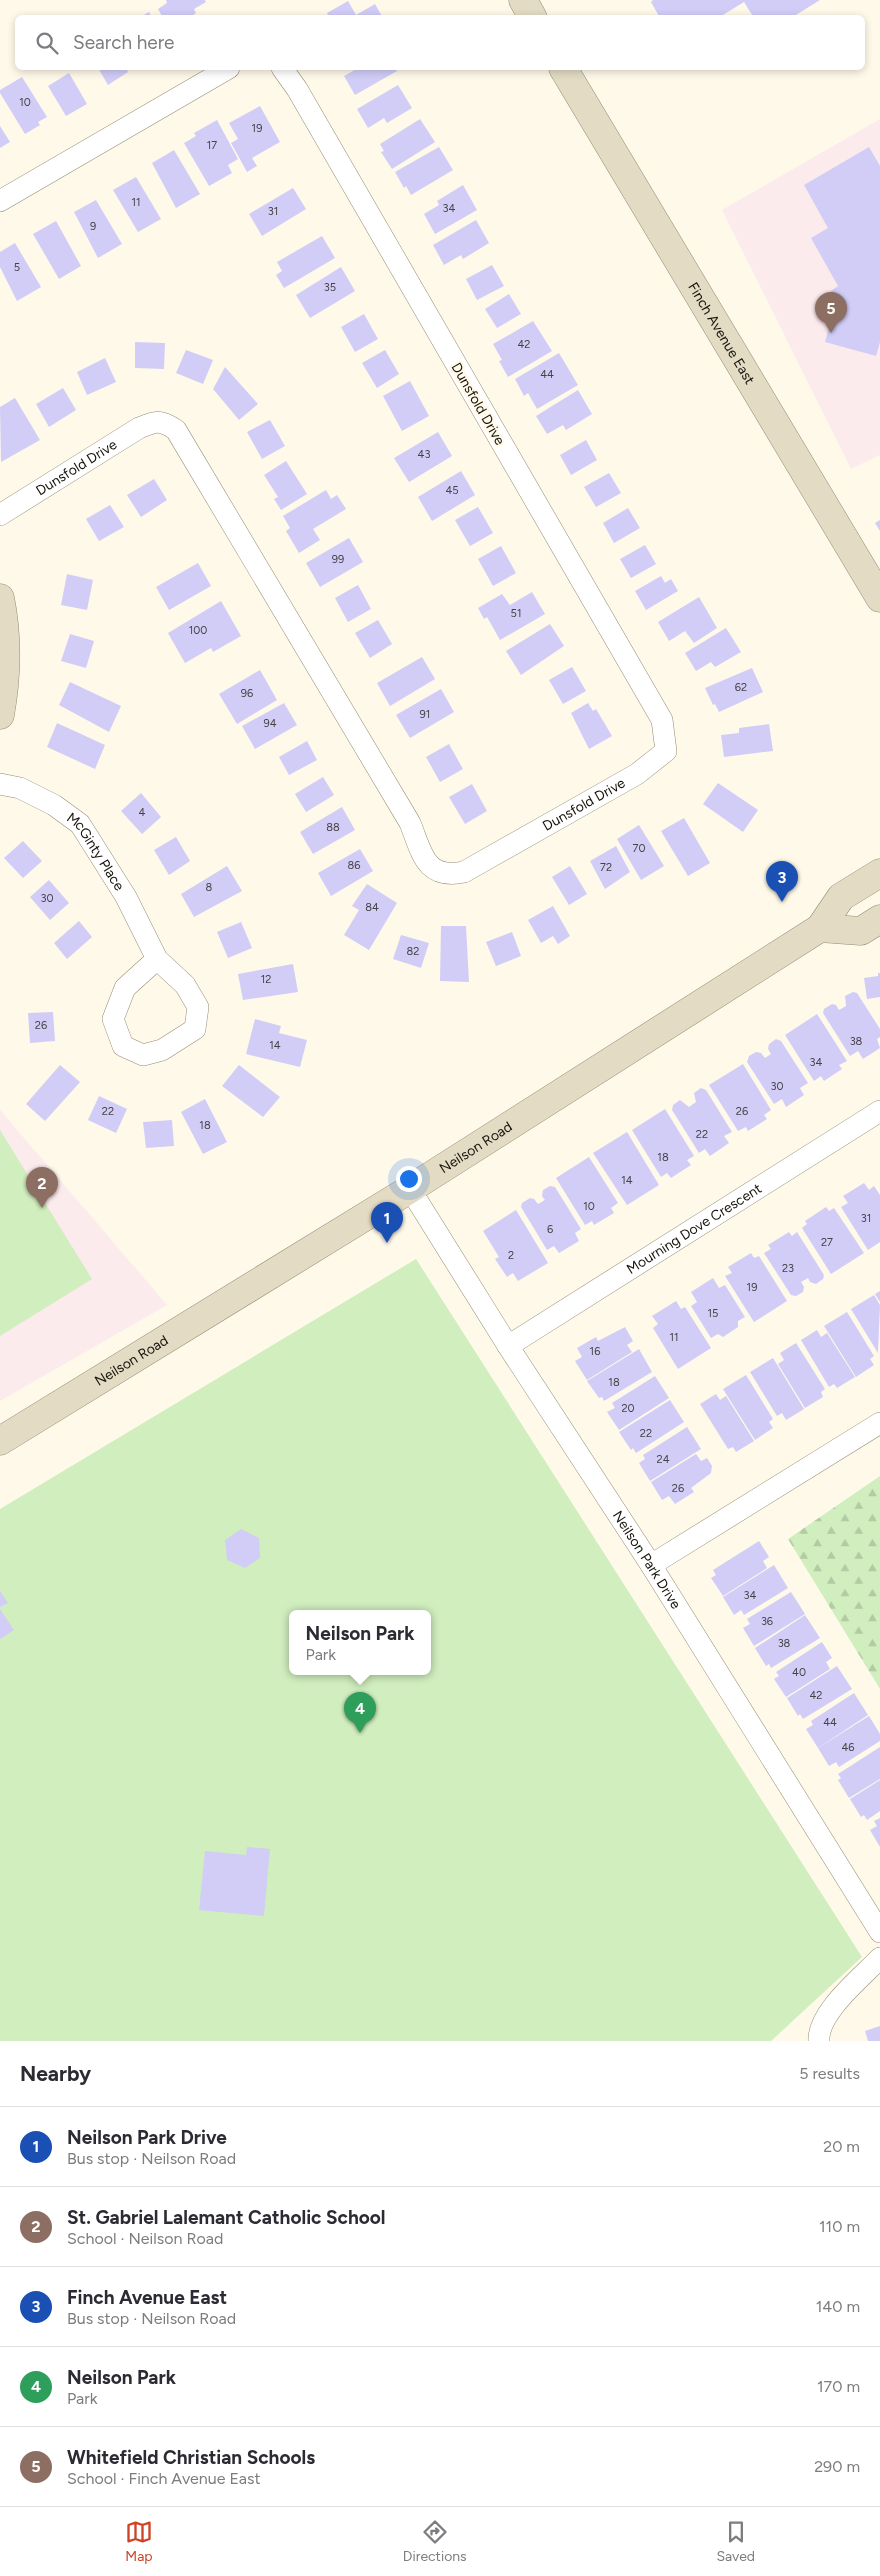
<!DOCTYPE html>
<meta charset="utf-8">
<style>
:root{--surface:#fff;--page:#f2f2f3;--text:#2b2b33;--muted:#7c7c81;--line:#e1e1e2;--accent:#cd4323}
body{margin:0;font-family:Figtree,sans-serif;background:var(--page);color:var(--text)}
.you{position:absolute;left:408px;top:1178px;width:18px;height:18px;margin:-12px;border:4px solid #fff;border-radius:50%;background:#1a73e8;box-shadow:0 0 0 8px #1a73e833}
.badge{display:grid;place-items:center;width:32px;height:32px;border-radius:50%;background:var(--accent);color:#fff;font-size:16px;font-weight:700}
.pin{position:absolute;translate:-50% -41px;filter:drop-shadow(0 1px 2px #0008)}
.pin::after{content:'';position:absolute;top:26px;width:18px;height:15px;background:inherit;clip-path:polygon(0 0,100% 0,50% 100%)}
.popup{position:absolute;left:289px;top:1610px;width:142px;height:65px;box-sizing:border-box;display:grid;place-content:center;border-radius:8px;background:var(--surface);filter:drop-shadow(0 1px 4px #0005);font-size:16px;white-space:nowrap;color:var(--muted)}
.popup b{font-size:19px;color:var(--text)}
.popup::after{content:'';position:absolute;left:50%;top:100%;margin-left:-10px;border:10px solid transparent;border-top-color:var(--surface)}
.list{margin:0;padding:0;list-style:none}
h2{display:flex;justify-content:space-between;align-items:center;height:65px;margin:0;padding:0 20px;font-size:21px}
h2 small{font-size:16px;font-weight:400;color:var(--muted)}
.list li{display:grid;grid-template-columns:32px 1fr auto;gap:15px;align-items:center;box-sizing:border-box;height:80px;padding:0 20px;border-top:1px solid var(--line)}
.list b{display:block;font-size:19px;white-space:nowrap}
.list p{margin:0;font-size:16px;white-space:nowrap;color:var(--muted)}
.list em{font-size:16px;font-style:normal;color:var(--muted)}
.icon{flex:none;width:28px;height:28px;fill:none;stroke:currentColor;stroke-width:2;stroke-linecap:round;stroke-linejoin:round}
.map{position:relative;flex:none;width:880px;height:2041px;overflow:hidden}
.search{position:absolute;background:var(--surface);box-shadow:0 2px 8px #0003;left:15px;right:15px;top:15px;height:55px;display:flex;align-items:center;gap:12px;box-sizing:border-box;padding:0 18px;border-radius:8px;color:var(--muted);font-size:19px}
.sheet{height:465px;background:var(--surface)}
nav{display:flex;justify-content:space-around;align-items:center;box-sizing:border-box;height:70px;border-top:1px solid var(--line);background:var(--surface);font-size:14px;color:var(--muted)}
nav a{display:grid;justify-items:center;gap:2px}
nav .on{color:var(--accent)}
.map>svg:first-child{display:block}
.education{fill:#fcebec}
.forest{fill:url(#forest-firs)}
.park{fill:#d0eebe;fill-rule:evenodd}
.building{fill:#d2cdf7}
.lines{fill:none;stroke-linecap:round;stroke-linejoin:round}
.street-casing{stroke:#958d75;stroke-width:22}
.secondary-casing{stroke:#958d75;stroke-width:29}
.street{stroke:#fff;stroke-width:21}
.secondary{stroke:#e3dbc4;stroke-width:28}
.labels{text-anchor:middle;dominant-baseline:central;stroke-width:5;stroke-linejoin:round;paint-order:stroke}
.number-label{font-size:11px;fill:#464246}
.street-label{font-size:14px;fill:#17130b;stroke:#fff9ea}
</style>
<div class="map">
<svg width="880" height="2041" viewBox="0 0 880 2041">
<defs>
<pattern id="forest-firs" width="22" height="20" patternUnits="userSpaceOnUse" patternTransform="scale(1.25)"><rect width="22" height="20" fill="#d0eebe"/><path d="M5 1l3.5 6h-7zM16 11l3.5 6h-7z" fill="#b2cba2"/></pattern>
</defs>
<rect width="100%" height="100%" fill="#fff9ea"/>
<g class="education">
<polygon points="880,119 880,455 851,469 722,210"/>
<polygon points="0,1110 167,1305 0,1401"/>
</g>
<polygon class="forest" points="880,1476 880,1689 788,1539"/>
<g class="park">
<polygon points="0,1130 92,1279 0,1336"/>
<path d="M416,1259l446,698 -91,84h-771v-532zM292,1614h136v58h-136z"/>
</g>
<g class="building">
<polygon points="166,0 205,0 206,2 194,9 196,13 189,18 163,18 158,9 167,3"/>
<polygon points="653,0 820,0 791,18 754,18 744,2 718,18 660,18 651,2"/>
<polygon points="348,1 356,15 375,4 383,18 329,18 327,13"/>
<polygon points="149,12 152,18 139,18"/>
<polygon points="98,68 126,68 128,72 108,85"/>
<polygon points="358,68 396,68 397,71 355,95 344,76"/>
<polygon points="69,73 87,104 66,116 48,86"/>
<polygon points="22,77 47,117 38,122 40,125 25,134 0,93 0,90"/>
<polygon points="398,85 412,108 387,123 384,118 368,128 357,109"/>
<polygon points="260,106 280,142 252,158 257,166 247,172 231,143 238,139 229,123"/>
<polygon points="420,119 435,142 392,169 381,152 384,151 380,144"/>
<polygon points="217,120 238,159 228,165 232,173 209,186 184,143 196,136 194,133"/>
<polygon points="0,126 10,142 0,148"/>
<polygon points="439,147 453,170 411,195 406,186 404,188 395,172"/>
<polygon points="869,147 880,166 880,342 876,356 825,342 831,320 825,311 831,291 838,286 811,238 828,228 804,185"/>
<polygon points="174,150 200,194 176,208 152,163"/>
<polygon points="136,177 161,219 138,232 113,190"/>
<polygon points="463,185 477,210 435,234 424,214 439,205 437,201"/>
<polygon points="293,188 306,209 262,236 249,214"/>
<polygon points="96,200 122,244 98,258 74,212"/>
<polygon points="476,220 489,243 463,259 461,255 444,265 433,245"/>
<polygon points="56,221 81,266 59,279 33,234"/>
<polygon points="322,236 335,258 284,288 276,275 282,271 277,262"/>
<polygon points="15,243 41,287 17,301 0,267 0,252"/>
<polygon points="492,265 504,286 477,300 466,279"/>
<polygon points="341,267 355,291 310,318 296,295"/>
<polygon points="509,294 521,314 497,328 485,309"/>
<polygon points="364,314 378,339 355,352 341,327"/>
<polygon points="533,321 552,351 508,377 499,361 502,360 493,344"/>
<polygon points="135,342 165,343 164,369 135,368"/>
<polygon points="186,350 213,360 203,384 176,373"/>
<polygon points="385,350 399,374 377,388 362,363"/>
<polygon points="559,353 578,385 537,409 528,393 524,396 515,379"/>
<polygon points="105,358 116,382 87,395 77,372"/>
<polygon points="225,367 258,404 239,420 213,389"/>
<polygon points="410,381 429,416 402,431 383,396"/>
<polygon points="63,388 76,410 49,427 36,404"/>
<polygon points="578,390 592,414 566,430 563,425 547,434 536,416"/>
<polygon points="15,398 40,440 1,462 0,407"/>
<polygon points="270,420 285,446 262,459 247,432"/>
<polygon points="438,432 452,456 409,482 394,458"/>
<polygon points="586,440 597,460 571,475 560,455"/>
<polygon points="286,461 307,494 281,510 274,499 278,497 264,475"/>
<polygon points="461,471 475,495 432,521 418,497"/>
<polygon points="609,473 621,493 596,507 584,487"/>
<polygon points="154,479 167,500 141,517 127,495"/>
<polygon points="326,490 331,499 337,495 346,509 313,529 320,540 299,553 286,531 290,528 283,516"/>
<polygon points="110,505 124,527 99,541 86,519"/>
<polygon points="478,507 493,533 470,546 455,520"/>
<polygon points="628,508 640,528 614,543 603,523"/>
<polygon points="880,520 880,531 875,523"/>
<polygon points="349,538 363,562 320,587 306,563"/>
<polygon points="645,545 656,564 631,578 620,559"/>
<polygon points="501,546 516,573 493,586 478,559"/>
<polygon points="198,563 211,586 169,610 156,587"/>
<polygon points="67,574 93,580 87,610 61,605"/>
<polygon points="661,576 665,583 671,579 678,591 646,610 635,591"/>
<polygon points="358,585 371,609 348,622 335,598"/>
<polygon points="532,592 545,614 500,640 487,617 484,619 478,608 502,594 510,605"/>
<polygon points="699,597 717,628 694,643 685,631 669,641 658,622"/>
<polygon points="221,601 241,636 213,652 211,648 185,663 168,633"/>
<polygon points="378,620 392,644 370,658 355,633"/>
<polygon points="550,624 564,646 521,675 506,651"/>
<polygon points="726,628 741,652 715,667 711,662 696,671 685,653"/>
<polygon points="70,634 94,641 86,668 61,661"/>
<polygon points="422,657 435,679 390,706 377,683"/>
<polygon points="572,667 586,691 563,704 549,680"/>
<polygon points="752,668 763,692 719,712 715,704 713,705 705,688"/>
<polygon points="260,670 277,700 237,724 219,694"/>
<polygon points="70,682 121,706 109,732 59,705"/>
<polygon points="441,689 454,712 410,738 396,715"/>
<polygon points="284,703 297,725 255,749 242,726"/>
<polygon points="588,703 593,711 596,709 612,736 589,749 571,713"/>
<polygon points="57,723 105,745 95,769 47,747"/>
<polygon points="769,724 773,751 724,757 721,735 739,733 739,728"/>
<polygon points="307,741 317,760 289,775 279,757"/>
<polygon points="449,744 463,769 440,782 426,757"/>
<polygon points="323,777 334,795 306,812 295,794"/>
<polygon points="718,783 758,810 743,832 703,804"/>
<polygon points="472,784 487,811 465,824 449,797"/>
<polygon points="141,793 161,817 142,834 121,811"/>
<polygon points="342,807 355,830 313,854 300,832"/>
<polygon points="684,818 710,863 688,876 661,831"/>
<polygon points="639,825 664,866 641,880 617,839"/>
<polygon points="176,837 190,861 169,875 154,850"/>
<polygon points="23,841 42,861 23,878 4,858"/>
<polygon points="616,846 630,872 605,889 590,861"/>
<polygon points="360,849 373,871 331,896 318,873"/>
<polygon points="227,866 242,891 194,917 181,894"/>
<polygon points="570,866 587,894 569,905 552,877"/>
<polygon points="49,880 69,903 50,920 30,897"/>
<polygon points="367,884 397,903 369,950 344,935 359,910 352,906"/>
<polygon points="553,906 570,936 558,944 553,936 541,943 528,920"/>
<polygon points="79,921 92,937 67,959 54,943"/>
<polygon points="241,922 252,948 228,958 217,932"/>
<polygon points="441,926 466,926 469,982 440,981"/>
<polygon points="512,932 521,956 496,966 486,942"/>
<polygon points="401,935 429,943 421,968 393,959"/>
<polygon points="293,964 298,992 243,1000 238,974"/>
<polygon points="878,973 880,973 880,997 867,999 864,978 878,976"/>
<polygon points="853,992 857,993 880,1029 880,1037 877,1039 880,1048 863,1059 858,1051 850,1056 823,1013 824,1009 832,1004 836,1005 839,1010 846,1006 845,996"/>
<polygon points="53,1012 55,1041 30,1043 28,1013"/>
<polygon points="817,1014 847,1061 839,1065 842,1069 824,1081 821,1076 814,1081 785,1035"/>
<polygon points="255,1019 281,1026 279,1033 307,1040 300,1067 246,1054"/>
<polygon points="776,1039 781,1041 808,1083 800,1088 804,1095 786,1107 782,1099 774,1104 747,1062 749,1056 756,1052 761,1053 765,1058 771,1054 768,1049 769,1044"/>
<polygon points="743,1064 771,1110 764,1115 767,1119 748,1131 746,1127 738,1131 709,1085"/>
<polygon points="60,1065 80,1082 45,1121 26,1104"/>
<polygon points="239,1065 280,1097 263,1117 222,1086"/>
<polygon points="701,1088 706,1090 732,1132 724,1136 729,1143 710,1156 705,1149 699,1153 672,1110 673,1105 680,1100 689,1107 696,1102 694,1093"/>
<polygon points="99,1096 127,1109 116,1133 88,1120"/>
<polygon points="205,1099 227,1142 203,1154 181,1112"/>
<polygon points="665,1109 694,1156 687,1160 691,1165 671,1178 667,1173 661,1177 632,1130"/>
<polygon points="172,1120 174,1146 146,1148 143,1122"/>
<polygon points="627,1132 659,1185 627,1205 593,1153"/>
<polygon points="589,1157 618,1203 611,1208 614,1213 594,1225 592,1221 585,1225 556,1178"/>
<polygon points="864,1183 869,1190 874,1186 880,1195 880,1242 868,1250 841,1207 848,1203 843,1196"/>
<polygon points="550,1186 555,1187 581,1229 575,1233 579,1241 559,1253 554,1246 547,1250 521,1207 522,1203 530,1198 534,1199 538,1204 545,1200 542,1196 543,1190"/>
<polygon points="826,1207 829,1211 834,1208 864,1253 831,1274 802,1228 807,1224 805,1221"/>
<polygon points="516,1210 548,1263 518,1281 513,1273 507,1277 495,1259 499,1257 483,1231"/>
<polygon points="789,1232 792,1236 797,1232 824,1275 823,1279 816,1284 810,1282 808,1278 801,1282 804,1287 803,1292 796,1296 791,1295 764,1253 771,1249 768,1245"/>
<polygon points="751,1253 754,1258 759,1256 787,1301 754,1322 725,1276 732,1273 728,1267"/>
<polygon points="713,1278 719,1288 725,1285 745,1317 738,1321 738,1327 723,1337 718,1334 711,1338 691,1306 697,1302 691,1292"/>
<polygon points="880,1291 880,1302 875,1294"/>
<polygon points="874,1295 880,1305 878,1353 851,1309"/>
<polygon points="676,1301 681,1309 685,1307 711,1348 678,1369 653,1328 658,1324 652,1316"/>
<polygon points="847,1312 874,1356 870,1359 874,1365 856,1377 824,1326"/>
<polygon points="625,1327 633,1341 627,1345 632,1352 587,1380 575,1361 582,1357 577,1348 596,1337 598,1341"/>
<polygon points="817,1330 821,1337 827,1333 855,1377 837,1388 834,1384 829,1387 801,1340"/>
<polygon points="796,1343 825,1389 821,1392 823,1397 805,1408 778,1364 784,1360 780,1353"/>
<polygon points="639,1349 652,1372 604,1401 602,1397 599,1398 587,1381"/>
<polygon points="773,1358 804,1409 786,1420 782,1413 777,1416 750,1372"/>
<polygon points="746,1375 773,1419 769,1422 773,1428 755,1440 723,1389"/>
<polygon points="655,1376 669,1398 619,1430 607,1412 615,1408 612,1403"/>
<polygon points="716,1394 720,1400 726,1396 754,1441 736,1452 733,1447 728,1449 700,1404"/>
<polygon points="670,1400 684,1422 636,1453 633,1448 631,1450 619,1432"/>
<polygon points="687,1427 701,1449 650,1481 639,1463 645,1459 643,1455"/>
<polygon points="696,1454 701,1461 707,1458 712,1466 711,1473 691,1488 694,1492 675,1504 669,1496 662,1500 651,1482"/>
<polygon points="241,1529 259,1538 260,1558 245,1568 227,1560 225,1540"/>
<polygon points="759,1541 769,1557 763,1561 767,1568 723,1596 711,1578 716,1575 713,1570"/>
<polygon points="774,1565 788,1588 744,1615 741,1610 734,1615 723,1597"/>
<polygon points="0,1591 8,1603 0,1607"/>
<polygon points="791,1592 805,1614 754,1646 743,1628 750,1624 747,1619"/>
<polygon points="0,1609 14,1630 0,1639"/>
<polygon points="805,1615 820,1638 771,1668 769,1664 766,1666 755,1648"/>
<polygon points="822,1642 832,1658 826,1662 830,1669 786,1697 774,1679 779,1676 776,1672"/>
<polygon points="837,1666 852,1689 803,1719 800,1714 798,1716 787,1698"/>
<polygon points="854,1693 868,1715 818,1748 806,1729 813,1725 811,1721"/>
<polygon points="869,1716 880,1734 880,1741 839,1767 836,1762 829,1766 818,1748"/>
<polygon points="880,1747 880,1779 849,1798 838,1780 841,1778 838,1774"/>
<polygon points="880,1780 880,1811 867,1820 864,1815 861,1817 850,1799"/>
<polygon points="880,1818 880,1847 870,1830 877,1826 874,1821"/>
<polygon points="247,1847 270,1849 264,1916 199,1910 205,1851 246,1855"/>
<polygon points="880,2026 880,2041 868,2041 865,2031"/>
</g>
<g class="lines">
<g class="street-casing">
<g id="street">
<polyline points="0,201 229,68"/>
<path id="s1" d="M0,515l139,-87c17,-7 21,-9 37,2l234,393c12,30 15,57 54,49l173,-98 29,-23 -4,-31 -365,-631 -15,-21"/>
<path id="s2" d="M0,784l20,4 34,17 26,19 46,73 31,62 28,26 13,22 -3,22 -33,21 -19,5 -20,-9 -10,-27 12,-31 32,-29"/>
<path id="s3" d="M410,1189l98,157 143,219 229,367"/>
<path id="s4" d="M508,1346l372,-235"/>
<polyline points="651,1565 880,1423"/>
<path d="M819,2041c-2,-28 42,-63 61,-83"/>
</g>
</g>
<g class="secondary-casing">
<g id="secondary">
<polyline points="523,0 533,18"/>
<path id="s5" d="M563,68l317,530"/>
<path d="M0,598c8,39 7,78 0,117"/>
<polyline points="820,928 861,931 880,919"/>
<path id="s6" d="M0,1441l410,-252 410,-261 21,-31 39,-24"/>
</g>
</g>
<use href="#street" class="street"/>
<use href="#secondary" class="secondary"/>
</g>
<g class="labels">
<g class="number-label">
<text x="25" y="102">10</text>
<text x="257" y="128">19</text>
<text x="212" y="145">17</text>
<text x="136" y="202">11</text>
<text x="449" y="208">34</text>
<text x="273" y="211">31</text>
<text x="93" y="226">9</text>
<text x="17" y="267">5</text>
<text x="330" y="287">35</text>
<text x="524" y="344">42</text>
<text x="547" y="374">44</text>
<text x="424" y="454">43</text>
<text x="452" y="490">45</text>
<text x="338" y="559">99</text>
<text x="516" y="613">51</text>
<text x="198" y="630">100</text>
<text x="741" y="687">62</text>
<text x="247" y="693">96</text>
<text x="425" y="714">91</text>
<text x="270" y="723">94</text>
<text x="142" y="812">4</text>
<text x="333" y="827">88</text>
<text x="639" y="848">70</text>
<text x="354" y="865">86</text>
<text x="606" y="867">72</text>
<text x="209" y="887">8</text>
<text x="47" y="898">30</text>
<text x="372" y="907">84</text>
<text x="413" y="951">82</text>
<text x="266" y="979">12</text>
<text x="41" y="1025">26</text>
<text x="856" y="1041">38</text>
<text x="275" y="1045">14</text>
<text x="816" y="1062">34</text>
<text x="777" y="1086">30</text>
<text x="108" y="1111">22</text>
<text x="742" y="1111">26</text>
<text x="205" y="1125">18</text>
<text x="702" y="1134">22</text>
<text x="663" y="1157">18</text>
<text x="627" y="1180">14</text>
<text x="589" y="1206">10</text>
<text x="866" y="1218">31</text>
<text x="550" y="1229">6</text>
<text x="827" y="1242">27</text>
<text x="511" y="1255">2</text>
<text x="788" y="1268">23</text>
<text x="752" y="1287">19</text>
<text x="713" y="1313">15</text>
<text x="674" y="1337">11</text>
<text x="595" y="1351">16</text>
<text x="614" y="1382">18</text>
<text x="628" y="1408">20</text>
<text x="646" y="1433">22</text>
<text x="663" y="1459">24</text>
<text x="678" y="1488">26</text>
<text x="750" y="1595">34</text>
<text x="767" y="1621">36</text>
<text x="784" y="1643">38</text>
<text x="799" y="1672">40</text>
<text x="816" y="1695">42</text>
<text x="830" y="1722">44</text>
<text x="848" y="1747">46</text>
</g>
<g class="street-label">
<text stroke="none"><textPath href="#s5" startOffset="309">Finch Avenue East</textPath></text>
<text transform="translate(478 404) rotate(60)">Dunsfold Drive</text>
<text stroke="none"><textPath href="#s1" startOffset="90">Dunsfold Drive</textPath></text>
<text stroke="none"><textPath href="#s1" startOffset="882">Dunsfold Drive</textPath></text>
<text stroke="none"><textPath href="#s2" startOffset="122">McGinty Place</textPath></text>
<text stroke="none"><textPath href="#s6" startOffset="559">Neilson Road</textPath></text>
<text stroke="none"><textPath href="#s4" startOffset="220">Mourning Dove Crescent</textPath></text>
<text stroke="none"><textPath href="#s6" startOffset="154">Neilson Road</textPath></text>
<text stroke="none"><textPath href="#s3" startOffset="440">Neilson Park Drive</textPath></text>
</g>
</g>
</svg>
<div class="you"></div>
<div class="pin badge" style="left:387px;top:1243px;background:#1a4fb4">1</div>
<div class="pin badge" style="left:42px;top:1208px;background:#8d6e63">2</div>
<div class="pin badge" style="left:782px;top:902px;background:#1a4fb4">3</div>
<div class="pin badge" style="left:360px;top:1733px;background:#2e9e5b">4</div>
<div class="popup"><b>Neilson Park</b>Park</div>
<div class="pin badge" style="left:831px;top:333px;background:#8d6e63">5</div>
<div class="search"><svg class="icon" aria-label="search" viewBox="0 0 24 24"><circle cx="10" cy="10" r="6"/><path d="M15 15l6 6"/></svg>Search here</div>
</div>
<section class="sheet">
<h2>Nearby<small>5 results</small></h2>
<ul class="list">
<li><span class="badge" style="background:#1a4fb4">1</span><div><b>Neilson Park Drive</b><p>Bus stop · Neilson Road</p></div><em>20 m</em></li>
<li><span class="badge" style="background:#8d6e63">2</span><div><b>St. Gabriel Lalemant Catholic School</b><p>School · Neilson Road</p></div><em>110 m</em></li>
<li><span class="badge" style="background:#1a4fb4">3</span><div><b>Finch Avenue East</b><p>Bus stop · Neilson Road</p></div><em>140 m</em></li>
<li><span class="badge" style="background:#2e9e5b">4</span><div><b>Neilson Park</b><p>Park</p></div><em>170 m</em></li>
<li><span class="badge" style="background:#8d6e63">5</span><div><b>Whitefield Christian Schools</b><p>School · Finch Avenue East</p></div><em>290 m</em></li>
</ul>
</section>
<nav>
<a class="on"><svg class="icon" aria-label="map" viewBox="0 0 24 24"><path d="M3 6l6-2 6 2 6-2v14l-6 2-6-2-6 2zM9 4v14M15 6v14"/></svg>Map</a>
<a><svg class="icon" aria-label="directions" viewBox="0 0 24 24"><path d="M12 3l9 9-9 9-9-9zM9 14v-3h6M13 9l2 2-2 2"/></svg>Directions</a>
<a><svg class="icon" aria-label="saved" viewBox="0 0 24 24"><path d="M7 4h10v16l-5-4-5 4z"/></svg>Saved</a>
</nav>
